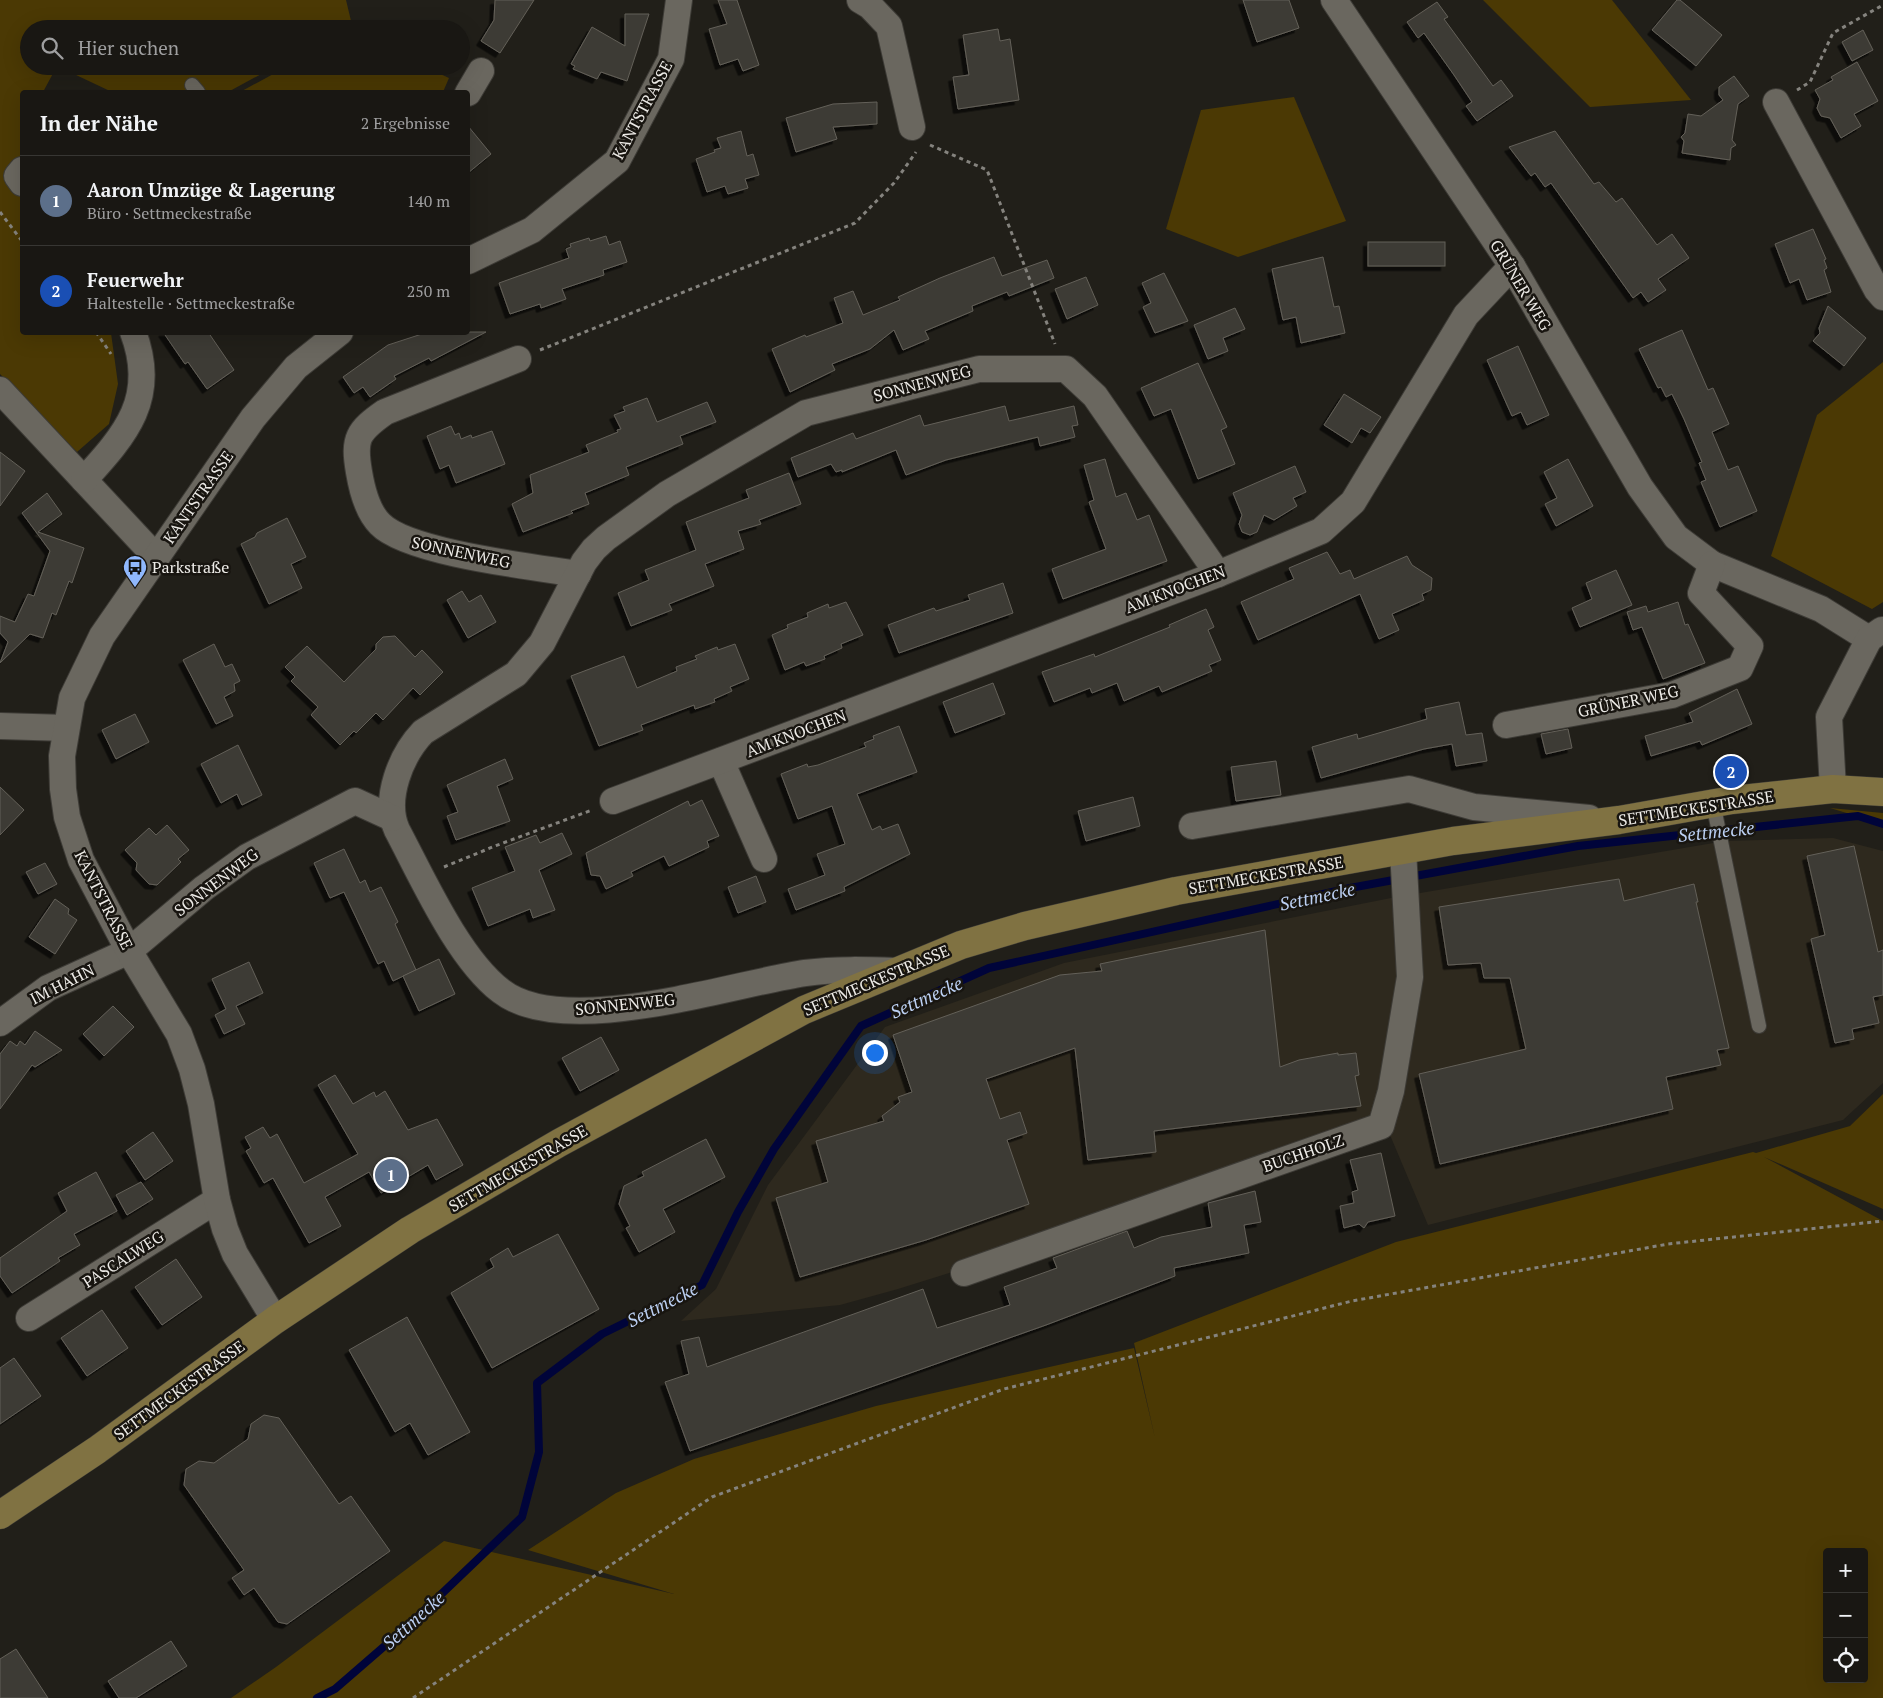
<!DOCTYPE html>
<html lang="de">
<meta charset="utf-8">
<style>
:root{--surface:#191713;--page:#22201c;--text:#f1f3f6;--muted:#9f9fa0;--line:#373633;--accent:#0b8043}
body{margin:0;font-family:"PT Serif",serif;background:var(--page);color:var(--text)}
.controls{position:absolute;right:15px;bottom:15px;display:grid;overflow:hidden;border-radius:5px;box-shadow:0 5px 20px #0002}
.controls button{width:45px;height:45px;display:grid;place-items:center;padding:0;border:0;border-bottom:1px solid var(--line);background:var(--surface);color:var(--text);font:25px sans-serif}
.you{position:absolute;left:874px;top:1052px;width:18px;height:18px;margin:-12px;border:4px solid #fff;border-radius:50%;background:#1a73e8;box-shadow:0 0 0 8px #1a73e833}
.badge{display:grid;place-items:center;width:32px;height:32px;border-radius:50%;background:var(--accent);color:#fff;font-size:16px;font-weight:700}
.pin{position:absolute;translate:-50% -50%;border:2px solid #fff;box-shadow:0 1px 5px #0006}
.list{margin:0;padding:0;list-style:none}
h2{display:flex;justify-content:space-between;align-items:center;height:65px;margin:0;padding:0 20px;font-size:21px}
h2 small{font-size:16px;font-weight:400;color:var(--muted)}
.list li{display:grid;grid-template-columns:32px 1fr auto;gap:15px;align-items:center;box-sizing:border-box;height:90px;padding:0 20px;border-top:1px solid var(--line)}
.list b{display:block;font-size:19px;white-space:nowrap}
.list p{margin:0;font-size:16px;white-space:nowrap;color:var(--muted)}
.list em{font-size:16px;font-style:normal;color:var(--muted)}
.icon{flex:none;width:28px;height:28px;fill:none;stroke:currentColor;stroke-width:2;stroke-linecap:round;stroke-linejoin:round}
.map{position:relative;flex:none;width:1883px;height:1698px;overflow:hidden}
.search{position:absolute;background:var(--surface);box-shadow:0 5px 20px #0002;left:20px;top:20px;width:450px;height:55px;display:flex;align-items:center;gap:12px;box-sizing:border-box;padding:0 18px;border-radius:28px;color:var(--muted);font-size:19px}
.panel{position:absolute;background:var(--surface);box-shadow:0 5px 20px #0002;left:20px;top:90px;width:450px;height:245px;border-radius:5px}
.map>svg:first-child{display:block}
.built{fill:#2e291e}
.green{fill:#4b3904;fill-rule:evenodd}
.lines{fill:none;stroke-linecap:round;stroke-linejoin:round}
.stream{stroke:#00043a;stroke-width:8}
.building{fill:#3e3b34;stroke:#636059;filter:url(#shadow)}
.lane-casing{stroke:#3d3b36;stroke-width:16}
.street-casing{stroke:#3d3b36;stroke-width:28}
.secondary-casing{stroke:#3d3b36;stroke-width:29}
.path{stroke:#85837e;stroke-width:3;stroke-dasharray:4 4;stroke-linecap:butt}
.lane{stroke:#6a675f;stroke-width:14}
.street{stroke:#6a675f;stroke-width:26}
.secondary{stroke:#807242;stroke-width:28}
.labels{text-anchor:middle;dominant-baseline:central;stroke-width:5;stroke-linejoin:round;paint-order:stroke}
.street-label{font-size:16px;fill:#edebe7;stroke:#181510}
.poi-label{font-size:16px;fill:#edebe7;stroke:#181510;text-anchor:start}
.water-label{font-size:18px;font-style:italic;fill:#bcd0f3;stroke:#181510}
</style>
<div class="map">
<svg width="1883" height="1698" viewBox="0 0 1883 1698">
<defs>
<filter id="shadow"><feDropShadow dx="-4.5" dy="4.5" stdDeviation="0" flood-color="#0009"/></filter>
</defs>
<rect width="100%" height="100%" fill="#211f19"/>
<polygon class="built" points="1833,838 1883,851 1883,1083 1843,1120 1428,1225 1390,1135 898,1289 840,1305 681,1321 716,1289 768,1185 885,1027 1064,963 1391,898 1725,841"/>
<g class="green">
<polygon points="0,0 346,0 352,25 344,29 29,29 29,66 276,66 228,92 112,92 57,66 43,92 22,92 22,332 111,333 118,384 109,424 77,452 0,374"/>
<polygon points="1483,0 1612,0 1691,100 1590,107"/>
<polygon points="288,66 423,66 449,78 443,92 240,92"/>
<polygon points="1294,97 1346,221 1238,257 1166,229 1201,110"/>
<polygon points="1883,362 1883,602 1872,609 1771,556 1817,415"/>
<polygon points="1830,808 1883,813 1883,824"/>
<path d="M1883,1094v115l-119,-52 119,64v477h-1652l45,-31 168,-126 230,53 -146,-44 88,-57 78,-34 182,-53 258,-58 21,90 -21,-95 262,-101 357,-90 3,1 94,-27zM1827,1552h37v127h-37z"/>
</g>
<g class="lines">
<polyline class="stream" points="317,1698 335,1689 410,1624 522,1517 539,1452 537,1383 602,1334 702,1285 738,1212 774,1149 861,1026 989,968 1350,888 1578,846 1858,816 1883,824"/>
</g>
<g class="building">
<polygon points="495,0 534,0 500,53 481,41 494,20"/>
<polygon points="718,0 737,0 759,65 743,71 738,59 720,65 709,29 727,24"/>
<polygon points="1243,0 1289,0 1299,28 1257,42"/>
<polygon points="1677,0 1680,0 1722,35 1696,66 1652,30"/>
<polygon points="1437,2 1448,17 1444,19 1493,86 1501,80 1513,96 1477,121 1466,106 1472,102 1454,75 1424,33 1418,38 1407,22"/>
<polygon points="625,14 649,14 627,81 601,72 597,79 573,69 575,66 571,64 592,27 625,46"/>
<polygon points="998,29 1000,41 1010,39 1019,100 958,109 953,77 969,75 963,35"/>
<polygon points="1863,30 1873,50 1852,61 1842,42"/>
<polygon points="1857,62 1878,101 1854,114 1861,126 1841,138 1830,118 1821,116 1817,108 1820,99 1815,90 1833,80 1831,77"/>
<polygon points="1734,76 1749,96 1738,104 1732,140 1736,145 1731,148 1730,160 1682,153 1684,141 1681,137 1685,133 1688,114 1701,116 1723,100 1719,95 1719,87"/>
<polygon points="877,102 877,124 833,127 837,139 796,152 786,118 833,104"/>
<polygon points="468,126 491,154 468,173"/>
<polygon points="741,131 747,156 753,154 759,175 745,179 748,188 728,194 725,186 707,192 696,159 715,152 714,150 721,148 717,138"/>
<polygon points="1555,131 1594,184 1599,182 1616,202 1622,198 1657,245 1672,234 1689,258 1658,279 1666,290 1648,302 1641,292 1633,298 1551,183 1545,187 1535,173 1531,176 1509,147"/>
<polygon points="1813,229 1826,259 1824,260 1827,268 1824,270 1831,292 1807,300 1799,279 1790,283 1775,244"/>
<polygon points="606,236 609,245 620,241 627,262 603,270 604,275 562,289 566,299 541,308 540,304 510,314 499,283 569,258 566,249 571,247 570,244 589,238 590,241"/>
<rect x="1368" y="242" width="77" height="24"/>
<polygon points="994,257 1002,276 1047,260 1054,278 1009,296 1007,292 972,306 973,311 925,331 929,339 903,350 894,330 870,349 832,364 835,370 790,392 772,349 805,335 806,337 843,323 834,298 853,291 863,315 900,300 898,297 940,278"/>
<polygon points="1323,257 1334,307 1339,306 1345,333 1301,343 1296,317 1283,320 1272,269"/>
<polygon points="1164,273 1188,321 1155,333 1143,307 1151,303 1142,283"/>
<polygon points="1086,277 1098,305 1067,319 1055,289"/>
<polygon points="1828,306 1866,338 1844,366 1813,341 1820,333 1819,328"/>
<polygon points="1235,308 1245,329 1223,338 1228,351 1208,359 1194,325"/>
<polygon points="1682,330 1708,390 1713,388 1729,424 1712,432 1728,470 1738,466 1757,511 1720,527 1701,482 1706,480 1699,463 1702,462 1684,419 1672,394 1666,397 1661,387 1658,388 1639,349"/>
<polygon points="163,332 208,332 234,370 207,389 188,362 185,364"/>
<polygon points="428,332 486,332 431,361 429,358 394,376 396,379 370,397 363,387 354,393 343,377 388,345"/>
<polygon points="1518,346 1549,415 1527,425 1521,412 1512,416 1487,360"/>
<polygon points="1198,363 1227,427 1221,430 1235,464 1198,479 1171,409 1154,416 1141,388"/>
<polygon points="1344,394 1381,417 1370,433 1361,428 1352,443 1324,425"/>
<polygon points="647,398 657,422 707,402 716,422 680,436 683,444 626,467 629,475 585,493 589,504 571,511 573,513 523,532 512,504 533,493 530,475 589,452 586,445 618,432 617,430 621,429 614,415 625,411 623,407"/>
<polygon points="1005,406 1009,421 1074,406 1078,425 1072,426 1075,437 1040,446 1038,437 946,460 906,475 896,450 842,472 842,470 836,472 831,464 798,477 791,458 853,433 856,439 920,415 924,426"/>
<polygon points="451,426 455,435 459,433 461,439 471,435 472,438 492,431 505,464 456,483 449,465 440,469 427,436"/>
<polygon points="0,452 25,471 0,506"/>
<polygon points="1105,459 1116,497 1126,493 1137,520 1149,515 1167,561 1063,599 1052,569 1106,549 1089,502 1094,500 1084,465"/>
<polygon points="1568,459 1593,506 1556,526 1545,504 1557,498 1544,472"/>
<polygon points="1295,466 1306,492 1293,498 1297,506 1274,520 1264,515 1257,532 1250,535 1242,532 1239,524 1242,515 1233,493"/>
<polygon points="789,473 801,504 759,520 761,524 738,531 744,549 705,564 714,586 669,604 672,610 631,626 618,593 649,580 645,570 696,550 686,522 749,498 746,490"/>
<polygon points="47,493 62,514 38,532 84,548 72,583 69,581 56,615 52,613 43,638 30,634 0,663 8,642 0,633 0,616 15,622 28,594 34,596 50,551 22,513"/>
<polygon points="287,518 306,557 291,564 302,588 269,604 241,544 255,537 257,533"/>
<polygon points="1327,552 1340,574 1350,570 1354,579 1407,556 1412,565 1432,578 1431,590 1422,594 1424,600 1392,614 1399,630 1379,639 1360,594 1258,640 1241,602 1294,579 1289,568"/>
<polygon points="1616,570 1632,605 1580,627 1572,608 1592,599 1586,583"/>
<polygon points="1003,583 1013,613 899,653 888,625 934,608 936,611 970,600 968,595"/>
<polygon points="462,591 469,602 481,595 496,622 468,638 447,600"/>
<polygon points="846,602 863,635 841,644 842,648 824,656 825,659 806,666 804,662 785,670 772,635 788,628 787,625 808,617 807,613 828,604 829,608"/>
<polygon points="1678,602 1685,625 1688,624 1705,663 1663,679 1642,627 1633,630 1627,612 1646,606 1648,612"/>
<polygon points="1206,609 1214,627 1208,630 1221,660 1209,665 1212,671 1162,692 1159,686 1124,701 1117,683 1092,693 1090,688 1054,702 1042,672 1094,654 1095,657 1170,627 1169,625"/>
<polygon points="395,636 415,657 422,650 443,672 420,695 413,688 383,720 376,713 356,733 354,731 340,745 311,715 318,707 291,681 295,677 285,667 307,646 344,682 376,649 376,644 383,637"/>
<polygon points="214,644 225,667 232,664 240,681 234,684 235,691 224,697 233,716 216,724 183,660"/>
<polygon points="735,644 749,679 730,687 732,691 714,699 715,702 695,709 694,705 641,725 643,730 599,746 571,676 624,656 637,688 677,671 676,667 697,659 695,656 717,647 718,650"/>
<polygon points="993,683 1005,714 955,733 943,702"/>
<polygon points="1737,689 1752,724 1702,745 1700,741 1651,756 1645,736 1693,722 1689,713"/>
<polygon points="1459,702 1466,735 1482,733 1487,761 1456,766 1452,744 1424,749 1321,778 1312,747 1357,734 1358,739 1427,719 1425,709"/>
<polygon points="135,714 149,742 116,759 102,730"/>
<polygon points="899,726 917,772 857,794 872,830 880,826 882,830 898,824 910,854 844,887 845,891 796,910 788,889 825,875 817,854 845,844 832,806 798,819 781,774 807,764 808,767 818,765 866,747 864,743 874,739 873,736"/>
<polygon points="1568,729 1572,748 1546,754 1541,734"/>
<polygon points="238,745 262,795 242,805 237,794 221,803 201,764"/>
<polygon points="505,759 513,779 497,786 510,821 456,840 447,816 458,812 447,785"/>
<polygon points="1276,761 1281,795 1236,801 1231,767"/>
<polygon points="0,787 24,810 0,835"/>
<polygon points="1133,797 1140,826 1086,841 1078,811"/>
<polygon points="702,800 719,836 707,841 709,847 669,866 664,856 631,872 633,876 606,889 600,876 591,875 586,853 688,801 690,806"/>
<polygon points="167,825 189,850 178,859 181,862 157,885 149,884 136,870 137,863 125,850 149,828 156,835"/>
<polygon points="562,833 572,854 539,870 555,910 533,918 530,909 488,926 472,888 515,871 505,847 536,835 540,843"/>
<polygon points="1854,846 1878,952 1883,950 1883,995 1873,997 1879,1023 1852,1029 1854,1039 1835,1043 1811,939 1825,935 1807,856"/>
<polygon points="344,849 360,883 365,880 370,892 381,887 398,922 395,924 416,970 393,981 384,961 378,964 344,892 330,898 314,863"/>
<polygon points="45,863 57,884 38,894 26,872"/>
<polygon points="756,876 766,902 738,913 728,887"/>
<polygon points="1619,879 1624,901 1694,884 1698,902 1696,902 1729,1048 1717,1050 1721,1065 1666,1077 1673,1109 1440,1164 1419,1074 1526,1049 1510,978 1484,978 1481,963 1448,965 1439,907"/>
<polygon points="55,899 69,909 68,914 77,920 55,954 29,937"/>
<polygon points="1265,930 1280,1067 1299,1060 1338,1053 1338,1055 1356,1053 1359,1075 1355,1076 1361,1106 1154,1131 1156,1152 1088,1160 1075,1048 986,1079 1000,1119 1020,1112 1027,1133 1007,1140 1029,1204 926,1240 800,1277 776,1198 828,1182 816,1141 884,1121 882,1116 900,1102 898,1097 912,1092 893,1035 1060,975 1102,971 1100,964"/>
<polygon points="439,959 455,994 419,1011 403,976"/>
<polygon points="249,962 263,993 236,1006 245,1024 224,1034 215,1015 226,1009 212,979"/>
<polygon points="113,1006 134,1027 104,1056 83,1034"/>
<polygon points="35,1031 62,1050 35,1067 32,1065 0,1109 0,1054 10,1041 17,1046 20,1041 25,1045"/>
<polygon points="601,1037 619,1070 580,1091 562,1058"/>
<polygon points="335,1075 353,1104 374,1092 376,1097 385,1091 408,1130 437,1119 463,1165 436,1180 428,1165 381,1193 369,1172 325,1197 341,1226 309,1243 273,1178 264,1183 246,1151 251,1148 245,1137 263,1127 270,1138 277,1134 304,1183 358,1154 318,1085"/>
<polygon points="153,1132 173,1161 145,1180 126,1151"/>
<polygon points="706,1139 725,1177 663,1209 675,1232 639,1252 626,1228 630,1226 619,1204 624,1186 644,1176 642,1172"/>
<polygon points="1381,1153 1395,1216 1368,1222 1364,1228 1359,1224 1344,1228 1340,1206 1354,1203 1352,1192 1358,1190 1350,1160"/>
<polygon points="96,1172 117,1211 74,1234 80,1245 58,1258 60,1261 12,1293 0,1276 0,1258 67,1211 58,1193"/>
<polygon points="141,1182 153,1199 127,1215 116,1195"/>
<polygon points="1255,1191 1261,1222 1244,1225 1249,1253 1174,1268 1175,1276 1046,1325 690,1451 665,1382 689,1374 681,1341 699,1337 707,1367 923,1289 937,1328 1010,1305 1004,1287 1057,1268 1053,1258 1127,1231 1134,1248 1161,1237 1212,1227 1208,1203"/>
<polygon points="558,1234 599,1309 492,1368 451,1293 494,1267 490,1259 508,1248 513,1257"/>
<polygon points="176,1259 202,1297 162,1325 135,1287"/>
<polygon points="102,1310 128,1348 87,1376 61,1338"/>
<polygon points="407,1317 470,1432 428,1455 410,1423 395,1432 349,1350"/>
<polygon points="14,1358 41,1396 0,1424 0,1368"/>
<polygon points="264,1415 279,1418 339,1504 351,1496 390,1551 287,1624 278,1622 254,1588 244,1595 232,1578 244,1570 184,1485 186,1469 199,1461 214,1463 248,1439 251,1424"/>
<polygon points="171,1641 187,1666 136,1698 119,1698 108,1681"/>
<polygon points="16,1649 48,1698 0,1698 0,1659"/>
</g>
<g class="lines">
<g class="lane-casing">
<g id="lane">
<polyline points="192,85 198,92"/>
<polyline points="1713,803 1759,1026"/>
</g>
</g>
<g class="street-casing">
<g id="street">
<polyline points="860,0 870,6 889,26 912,127"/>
<polyline points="1334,0 1512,266 1640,487 1676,537 1712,564 1821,609 1869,639"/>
<polyline points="468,93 481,71"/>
<polyline points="1776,102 1877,290 1883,297"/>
<polyline points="22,170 17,176 22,183"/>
<polyline points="468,261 532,230 617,161 671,59 679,0"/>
<path d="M518,359l-133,53c-27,19 -32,26 -26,60 3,18 8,39 21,52 28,29 155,43 198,50"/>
<polyline points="0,390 156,557"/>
<path d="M84,480c42,-46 74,-82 49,-148"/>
<polyline points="1506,725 1672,695 1740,668 1750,646 1701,593 1712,564"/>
<polyline points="0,726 66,728"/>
<polyline points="721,761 764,859"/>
<polyline points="1833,789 1829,717 1869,639 1882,630"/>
<polyline points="613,801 1218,574 1321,531 1353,502 1466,315 1512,266"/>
<polyline points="1192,826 1409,789 1474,807 1589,818"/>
<path d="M896,971c-30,-1 -60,-2 -91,2 -74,11 -241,67 -304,18 -43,-33 -78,-112 -104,-161 -14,-31 4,-75 26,-98l93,-58 26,-31 42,-81 10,-13 12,-11 61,-44 139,-81 173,-44h87l29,27 123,178"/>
<polyline points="0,1023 48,988 129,951 204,888 247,857 355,801 392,818"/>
<polyline points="964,1273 1381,1126 1391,1091 1410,977 1403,850"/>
<polyline points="29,1318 217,1200"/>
<polyline points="275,1320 235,1254 225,1229 217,1200 201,1104 192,1069 179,1034 129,951 81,860 67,817 63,789 62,756 72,698 102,636 253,418 296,367 340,332"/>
</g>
</g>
<g class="secondary-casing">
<polyline id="secondary" points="0,1515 97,1450 275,1320 410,1230 559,1143 804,1010 961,945 1025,926 1176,891 1453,841 1619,820 1732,800 1833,789 1883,792"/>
</g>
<g class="path">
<polyline points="1797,90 1810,82 1833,33 1883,5"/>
<polyline points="930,145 987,170 1055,344"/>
<polyline points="0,212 22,241"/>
<polyline points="96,332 111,354"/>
<polyline points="540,350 855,223 894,183 916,152"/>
<polyline points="444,867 495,846 592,810"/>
<polyline points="413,1698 712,1497 1004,1389 1352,1301 1668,1244 1883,1221"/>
</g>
<use href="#lane" class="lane"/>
<use href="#street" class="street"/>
<use href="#secondary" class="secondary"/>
</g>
<defs>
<g id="bus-pin" transform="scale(1.25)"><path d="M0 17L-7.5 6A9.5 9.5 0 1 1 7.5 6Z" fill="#90b8fd" stroke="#181510"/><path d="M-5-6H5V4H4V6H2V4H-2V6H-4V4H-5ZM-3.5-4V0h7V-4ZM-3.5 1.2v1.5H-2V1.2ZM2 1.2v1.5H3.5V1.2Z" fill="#111"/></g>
</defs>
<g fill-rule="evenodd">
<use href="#bus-pin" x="135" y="567"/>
</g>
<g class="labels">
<g class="street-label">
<text transform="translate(642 110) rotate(-62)">KANTSTRASSE</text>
<text transform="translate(1521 285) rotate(59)">GRÜNER WEG</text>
<text transform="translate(922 383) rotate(-15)">SONNENWEG</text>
<text transform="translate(198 497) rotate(-55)">KANTSTRASSE</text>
<text transform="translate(461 552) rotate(12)">SONNENWEG</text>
<text transform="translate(1175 589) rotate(-21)">AM KNOCHEN</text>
<text transform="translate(1628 701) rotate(-12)">GRÜNER WEG</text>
<text transform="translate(796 733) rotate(-21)">AM KNOCHEN</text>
<text transform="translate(1696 808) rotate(-9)">SETTMECKESTRASSE</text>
<text transform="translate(1266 875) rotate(-10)">SETTMECKESTRASSE</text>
<text transform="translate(216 882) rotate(-37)">SONNENWEG</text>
<text transform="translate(104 900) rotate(63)">KANTSTRASSE</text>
<text transform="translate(876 980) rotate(-23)">SETTMECKESTRASSE</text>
<text transform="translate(62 984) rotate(-27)">IM HAHN</text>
<text transform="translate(625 1004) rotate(-6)">SONNENWEG</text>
<text transform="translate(1303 1153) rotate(-19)">BUCHHOLZ</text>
<text transform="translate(518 1168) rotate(-30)">SETTMECKESTRASSE</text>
<text transform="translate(123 1259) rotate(-32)">PASCALWEG</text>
<text transform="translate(179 1390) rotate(-36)">SETTMECKESTRASSE</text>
</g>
<g class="poi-label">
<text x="152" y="567">Parkstraße</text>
</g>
<g class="water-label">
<text transform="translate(1716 831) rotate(-6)">Settmecke</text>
<text transform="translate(1317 896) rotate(-12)">Settmecke</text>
<text transform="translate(926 997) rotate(-24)">Settmecke</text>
<text transform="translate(662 1304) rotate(-27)">Settmecke</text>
<text transform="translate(413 1620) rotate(-42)">Settmecke</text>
</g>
</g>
</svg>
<div class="controls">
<button>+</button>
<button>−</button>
<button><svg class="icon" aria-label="locate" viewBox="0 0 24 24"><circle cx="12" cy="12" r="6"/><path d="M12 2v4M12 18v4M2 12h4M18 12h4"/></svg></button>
</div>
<div class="you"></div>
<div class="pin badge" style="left:391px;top:1175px;background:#5c6f8a">1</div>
<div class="pin badge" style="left:1731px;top:772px;background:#1a4fb4">2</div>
<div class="search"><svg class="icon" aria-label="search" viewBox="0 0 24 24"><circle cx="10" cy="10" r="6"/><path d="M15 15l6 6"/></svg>Hier suchen</div>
<section class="panel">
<h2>In der Nähe<small>2 Ergebnisse</small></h2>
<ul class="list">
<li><span class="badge" style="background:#5c6f8a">1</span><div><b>Aaron Umzüge &amp; Lagerung</b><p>Büro · Settmeckestraße</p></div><em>140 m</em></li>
<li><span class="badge" style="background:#1a4fb4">2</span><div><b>Feuerwehr</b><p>Haltestelle · Settmeckestraße</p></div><em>250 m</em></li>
</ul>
</section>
</div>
